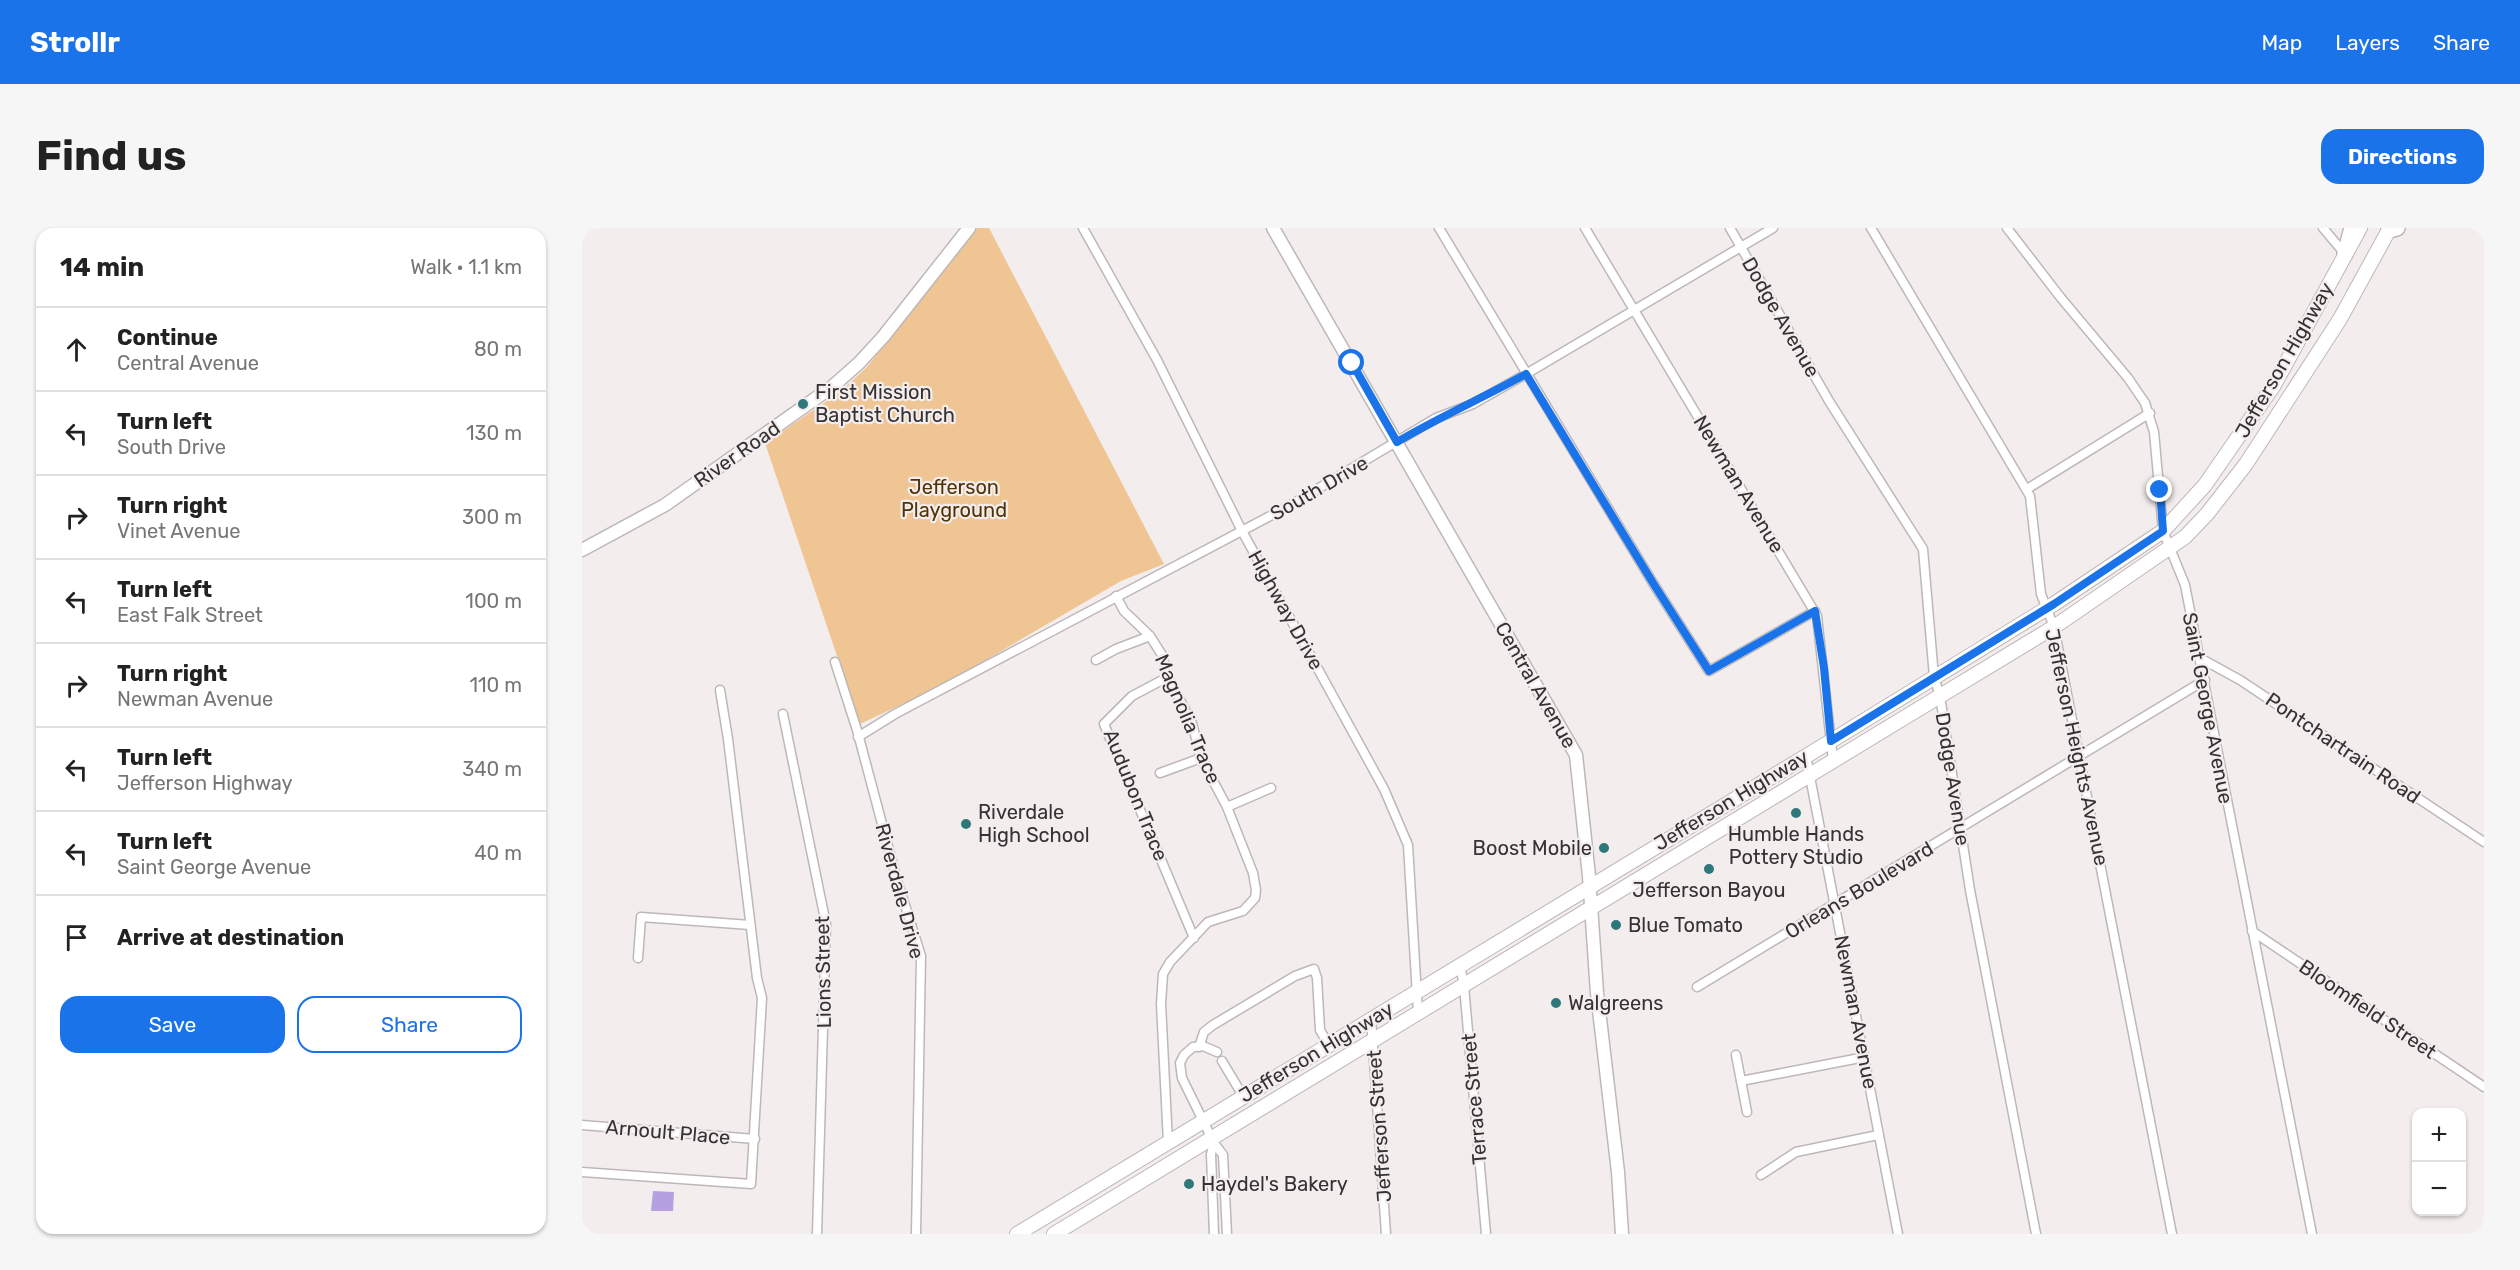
<!DOCTYPE html>
<meta charset="utf-8">
<style>
:root{--surface:#fff;--page:#f6f6f6;--text:#222;--muted:#767676;--line:#e0e0e0;--accent:#1a73e8}
body{margin:0;font-family:Rubik,sans-serif;background:var(--page);color:var(--text)}
.controls{position:absolute;right:18px;bottom:18px;display:grid;overflow:hidden;border-radius:12px;box-shadow:0 2px 4px #0004}
.controls button{width:54px;height:54px;display:grid;place-items:center;padding:0;border:0;border-bottom:2px solid var(--line);background:var(--surface);color:var(--text);font:30px sans-serif}
.stop{position:absolute;width:18px;height:18px;margin:-14px;border:4px solid #1a73e8;border-radius:50%;background:#fff}
.stop.end{background:#1a73e8;border-color:#fff;box-shadow:0 2px 6px #0008}
.list{margin:0;padding:0;list-style:none}
h2{display:flex;justify-content:space-between;align-items:center;height:78px;margin:0;padding:0 24px;font-size:26px}
h2 small{font-size:20px;font-weight:400;color:var(--muted)}
.list li{display:grid;grid-template-columns:39px 1fr auto;gap:18px;align-items:center;box-sizing:border-box;height:84px;padding:0 24px;border-top:2px solid var(--line)}
.list b{display:block;font-size:22px;white-space:nowrap}
.list p{margin:0;font-size:20px;white-space:nowrap;color:var(--muted)}
.list em{font-size:20px;font-style:normal;color:var(--muted)}
.actions{display:flex;gap:12px;padding:18px 24px}
.actions a{flex:1;padding:14px 0;border:2px solid var(--accent);border-radius:18px;text-align:center;font-size:21px;color:var(--accent)}
.actions .main{background:var(--accent);color:#fff}
.icon{flex:none;width:33px;height:33px;fill:none;stroke:currentColor;stroke-width:2;stroke-linecap:round;stroke-linejoin:round}
.map{position:relative;flex:none;width:1902px;height:1006px;overflow:hidden;border-radius:18px}
header{display:flex;align-items:center;gap:36px;box-sizing:border-box;height:84px;padding:0 30px;background:var(--accent);color:#fff}
header strong{font-size:28px}
nav{display:flex;gap:33px;margin-inline-start:auto;font-size:21px}
.intro{display:flex;align-items:center;justify-content:space-between;box-sizing:border-box;height:144px;padding:0 36px}
h1{margin:0;font-size:42px}
.button{padding:15px 27px;border-radius:18px;background:var(--accent);color:#fff;font-size:21px;font-weight:700}
main{display:flex;gap:36px;padding:0 36px}
aside{flex:1;background:var(--surface);border-radius:18px;box-shadow:0 2px 4px #0004}
.map>svg:first-child{display:block}
.green{fill:#efc594}
.water{fill:#b5a1df}
.lines{fill:none;stroke-linecap:round;stroke-linejoin:round}
.street-casing{stroke:#beb7b8;stroke-width:11}
.secondary-casing{stroke:#beb7b8;stroke-width:15}
.primary-casing{stroke:#beb7b8;stroke-width:16}
.highway-casing{stroke:#beb7b8;stroke-width:18}
.street{stroke:#fff;stroke-width:8}
.secondary{stroke:#fff;stroke-width:12}
.primary{stroke:#fff;stroke-width:14}
.highway{stroke:#fff;stroke-width:15}
.route{stroke:#1a73e8;stroke-width:8}
.poi-dot{fill:#2e787b;stroke:#f4edee;stroke-width:2}
.labels{text-anchor:middle;dominant-baseline:central;stroke-width:4.5;stroke-linejoin:round;paint-order:stroke}
.street-label{font-size:20px;fill:#353233;stroke:#f4edee}
.poi-label{font-size:20px;fill:#353233;stroke:#f4edee;text-anchor:start}
.park-label{font-size:20px;fill:#513304;stroke:#f4edee}
</style>
<header>
<strong>Strollr</strong>
<nav><a>Map</a><a>Layers</a><a>Share</a></nav>
</header>
<div class="intro"><h1>Find us</h1><a class="button">Directions</a></div>
<main>
<aside>
<h2>14 min<small>Walk · 1.1 km</small></h2>
<ul class="list">
<li><svg class="icon" aria-label="ahead" viewBox="0 0 24 24"><path d="M12 20V5M6 11l6-6 6 6"/></svg><div><b>Continue</b><p>Central Avenue</p></div><em>80 m</em></li>
<li><svg class="icon" aria-label="left" viewBox="0 0 24 24"><path d="M17 20v-9H6M10 6l-5 5 5 5"/></svg><div><b>Turn left</b><p>South Drive</p></div><em>130 m</em></li>
<li><svg class="icon" aria-label="right" viewBox="0 0 24 24"><path d="M7 20v-9h11M14 6l5 5-5 5"/></svg><div><b>Turn right</b><p>Vinet Avenue</p></div><em>300 m</em></li>
<li><svg class="icon" aria-label="left" viewBox="0 0 24 24"><path d="M17 20v-9H6M10 6l-5 5 5 5"/></svg><div><b>Turn left</b><p>East Falk Street</p></div><em>100 m</em></li>
<li><svg class="icon" aria-label="right" viewBox="0 0 24 24"><path d="M7 20v-9h11M14 6l5 5-5 5"/></svg><div><b>Turn right</b><p>Newman Avenue</p></div><em>110 m</em></li>
<li><svg class="icon" aria-label="left" viewBox="0 0 24 24"><path d="M17 20v-9H6M10 6l-5 5 5 5"/></svg><div><b>Turn left</b><p>Jefferson Highway</p></div><em>340 m</em></li>
<li><svg class="icon" aria-label="left" viewBox="0 0 24 24"><path d="M17 20v-9H6M10 6l-5 5 5 5"/></svg><div><b>Turn left</b><p>Saint George Avenue</p></div><em>40 m</em></li>
<li><svg class="icon" aria-label="arrive" viewBox="0 0 24 24"><path d="M6 21V4h12l-3 4 3 4H6"/></svg><div><b>Arrive at destination</b></div></li>
</ul>
<div class="actions"><a class="main">Save</a><a>Share</a></div>
</aside>
<div class="map">
<svg width="1902" height="1006" viewBox="0 0 1902 1006">
<rect width="100%" height="100%" fill="#f4edee"/>
<polygon class="green" points="394,0 407,0 582,336 539,353 361,457 278,496 183,215 258,164 285,139"/>
<polygon class="water" points="71,963 92,964 91,983 69,983"/>
<g class="lines">
<g class="street-casing">
<g id="street">
<polyline points="501,0 575,132 660,303 802,561 826,617 836,785"/>
<polyline points="857,0 1071,355 1127,443 1233,383"/>
<polyline points="1003,0 1235,388 1251,533"/>
<polyline points="1148,0 1247,173 1341,321 1352,449 1358,468 1388,662 1454,1006"/>
<polyline points="1289,0 1448,268 1459,366 1472,399 1590,1006"/>
<polyline points="1425,0 1479,70 1546,150 1563,175 1572,204 1581,303 1603,357 1730,1006"/>
<polyline points="1741,0 1763,26"/>
<polyline points="1445,261 1568,185"/>
<polyline points="534,368 542,383 568,408 580,427 586,449 610,495 619,530 645,579 689,560"/>
<polyline points="1618,430 1658,452 1902,614"/>
<polyline points="514,432 534,421 568,408"/>
<polyline points="253,434 275,502 315,652 339,728 334,1006"/>
<polyline points="586,449 550,468 522,496 612,710"/>
<polyline points="201,486 244,696 235,1006"/>
<polyline points="276,509 313,486 707,278 854,190 891,176 944,146 1191,0"/>
<polyline points="1224,528 1316,1006"/>
<polyline points="578,545 619,530"/>
<polyline points="1670,703 1902,859"/>
<polyline points="56,730 59,689 168,697"/>
<polyline points="878,737 882,758 904,1006"/>
<polyline points="1115,759 1623,452"/>
<polyline points="789,790 804,1006"/>
<polyline points="617,819 622,804 631,797 713,748 732,741 735,750 738,802 746,816"/>
<polyline points="635,824 621,818 611,819 602,827 598,835 600,850 632,915 641,927 645,1006"/>
<polyline points="1154,827 1159,853"/>
<polyline points="640,833 661,868"/>
<polyline points="1165,884 1159,853 1283,829"/>
<polyline points="0,897 173,911"/>
<polyline points="586,914 579,776 581,746 588,734 626,694 661,683 673,670 674,662 671,645 645,579"/>
<polyline points="632,915 629,926 632,1006"/>
<polyline points="0,944 169,956 180,770 175,750 146,511 138,462"/>
<polyline points="1179,947 1214,924 1296,907"/>
</g>
</g>
<g class="secondary-casing">
<g id="secondary">
<polyline points="691,0 994,527 1007,648 1015,765 1036,944 1040,1006"/>
<polyline points="0,322 83,277 251,158 277,135 301,109 387,0"/>
</g>
</g>
<g class="primary-casing">
<g id="primary">
<polyline points="435,1006 1249,513 1472,376 1581,303 1623,257 1692,157 1778,0"/>
<polyline points="472,1006 1358,468 1472,399 1603,309 1625,286 1664,236 1758,91 1808,0"/>
</g>
</g>
<g class="highway-casing">
<g id="highway">
<polyline points="1807,2 1815,0"/>
<polyline points="1763,26 1770,0"/>
</g>
</g>
<use href="#street" class="street"/>
<use href="#secondary" class="secondary"/>
<use href="#primary" class="primary"/>
<use href="#highway" class="highway"/>
</g>
<g class="lines">
<path class="route" d="M770,135l45,79c42,-25 86,-44 129,-68l127,209 56,88 106,-60 9,57 7,73 223,-137 109,-73 -3,-41"/>
</g>
<g class="poi-dot">
<circle cx="221" cy="176" r="6"/>
<circle cx="1214" cy="585" r="6"/>
<circle cx="384" cy="596" r="6"/>
<circle cx="1022" cy="620" r="6"/>
<circle cx="1127" cy="641" r="6"/>
<circle cx="1034" cy="697" r="6"/>
<circle cx="974" cy="775" r="6"/>
<circle cx="607" cy="956" r="6"/>
</g>
<g class="labels">
<g class="street-label">
<text transform="translate(1199 89) rotate(60)">Dodge Avenue</text>
<text transform="translate(1702 132) rotate(-60)">Jefferson Highway</text>
<text transform="translate(155 226) rotate(-35)">River Road</text>
<text transform="translate(1157 256) rotate(59)">Newman Avenue</text>
<text transform="translate(737 260) rotate(-30)">South Drive</text>
<text transform="translate(704 382) rotate(61)">Highway Drive</text>
<text transform="translate(954 457) rotate(60)">Central Avenue</text>
<text transform="translate(1626 480) rotate(79)">Saint George Avenue</text>
<text transform="translate(606 491) rotate(67)">Magnolia Trace</text>
<text transform="translate(1495 519) rotate(78)">Jefferson Heights Avenue</text>
<text transform="translate(1761 520) rotate(34)">Pontchartrain Road</text>
<text transform="translate(1371 551) rotate(81)">Dodge Avenue</text>
<text transform="translate(554 567) rotate(68)">Audubon Trace</text>
<text transform="translate(1149 572) rotate(-31)">Jefferson Highway</text>
<text transform="translate(1277 662) rotate(-31)">Orleans Boulevard</text>
<text transform="translate(318 663) rotate(75)">Riverdale Drive</text>
<text transform="translate(241 744) rotate(-91)">Lions Street</text>
<text transform="translate(1786 781) rotate(34)">Bloomfield Street</text>
<text transform="translate(1274 784) rotate(79)">Newman Avenue</text>
<text transform="translate(734 824) rotate(-31)">Jefferson Highway</text>
<text transform="translate(892 871) rotate(-95)">Terrace Street</text>
<text transform="translate(797 898) rotate(-94)">Jefferson Street</text>
<text transform="translate(86 904) rotate(5)">Arnoult Place</text>
</g>
<g class="poi-label">
<text x="233" y="164">First Mission<tspan x="233" dy="23">Baptist Church</tspan></text>
<text x="396" y="584">Riverdale<tspan x="396" dy="23">High School</tspan></text>
<text x="1214" y="606" text-anchor="middle">Humble Hands<tspan x="1214" dy="23">Pottery Studio</tspan></text>
<text x="1010" y="620" text-anchor="end">Boost Mobile</text>
<text x="1127" y="662" text-anchor="middle">Jefferson Bayou</text>
<text x="1046" y="697">Blue Tomato</text>
<text x="986" y="775">Walgreens</text>
<text x="619" y="956">Haydel's Bakery</text>
</g>
<g class="park-label">
<text x="372" y="259">Jefferson<tspan x="372" dy="23">Playground</tspan></text>
</g>
</g>
</svg>
<div class="controls">
<button>+</button>
<button>−</button>
</div>
<div class="stop" style="left:770px;top:135px"></div>
<div class="stop end" style="left:1578px;top:262px"></div>
</div>
</main>
